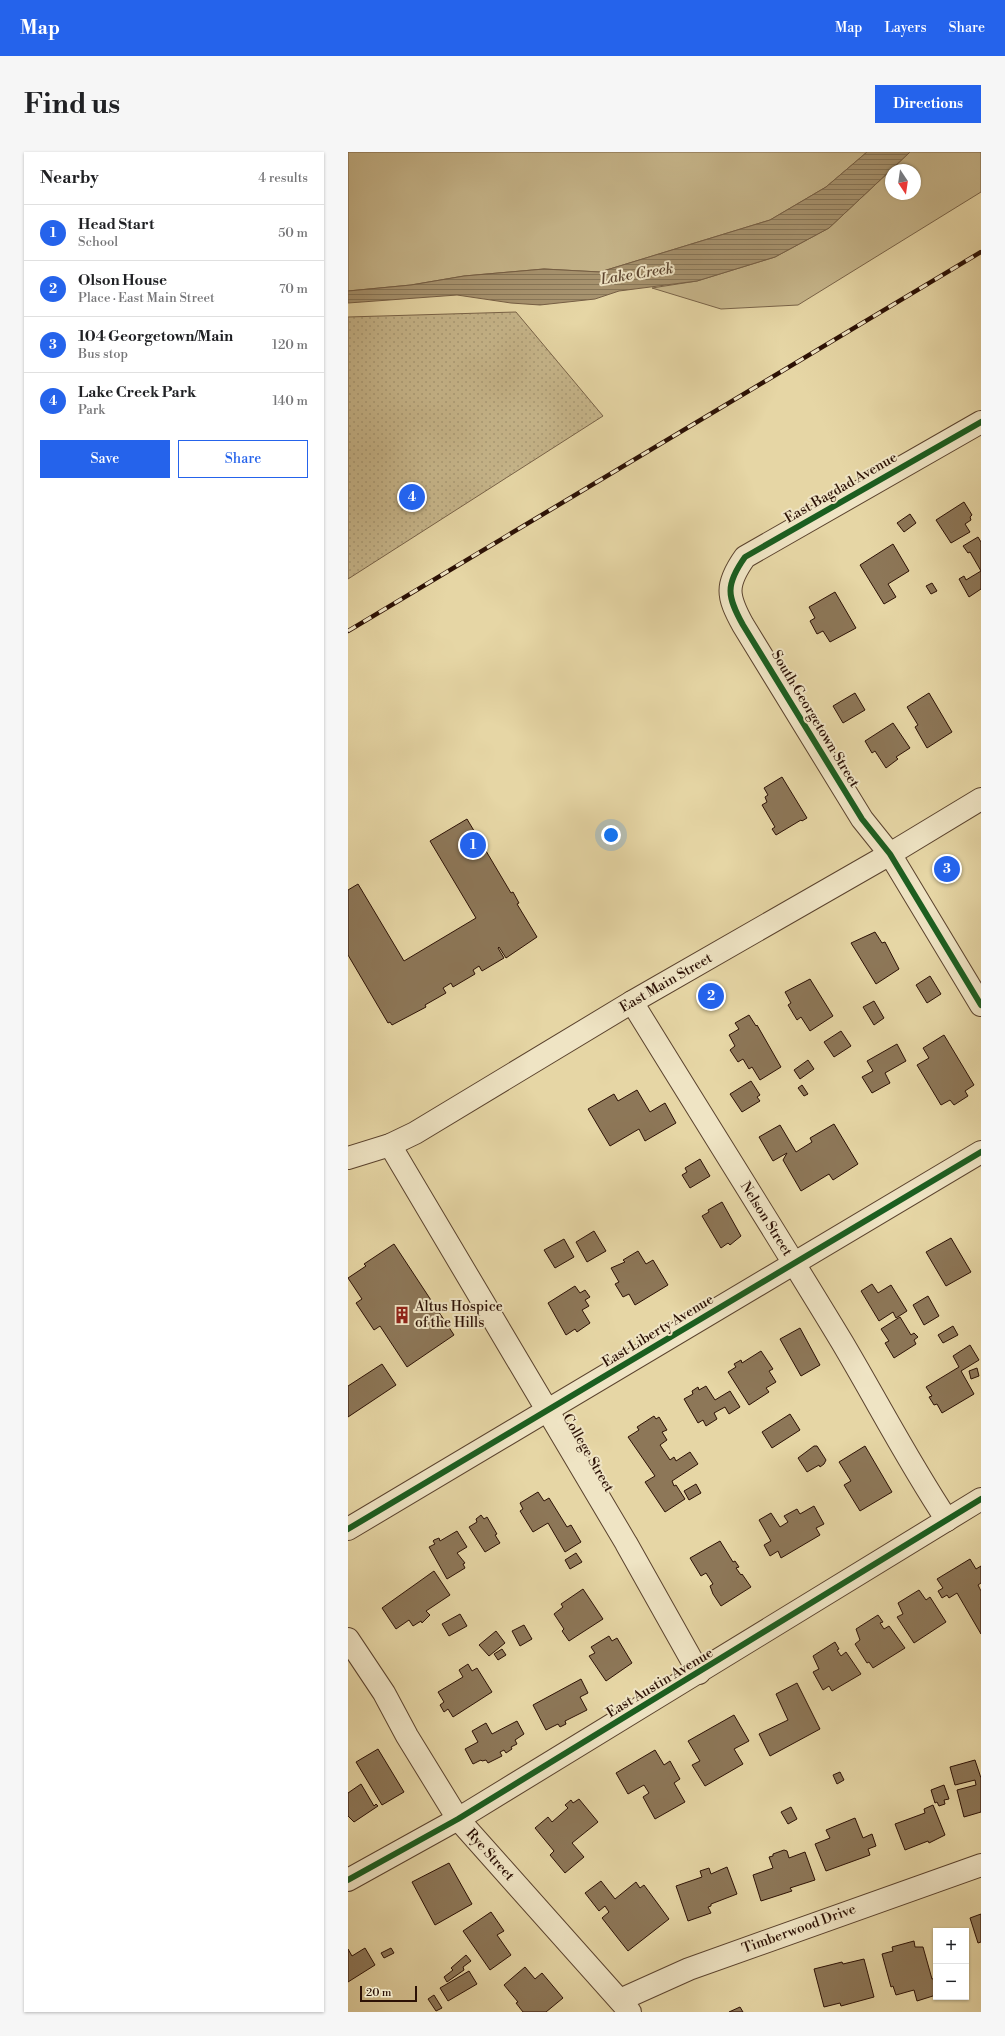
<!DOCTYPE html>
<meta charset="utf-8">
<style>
:root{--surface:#fff;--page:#f6f6f6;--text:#202124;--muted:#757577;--line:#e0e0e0;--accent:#2563eb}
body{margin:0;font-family:"Libre Bodoni",serif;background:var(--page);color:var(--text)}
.controls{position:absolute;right:12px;bottom:12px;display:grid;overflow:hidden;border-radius:0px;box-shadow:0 1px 3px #0004}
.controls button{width:36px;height:36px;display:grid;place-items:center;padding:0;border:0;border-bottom:1px solid var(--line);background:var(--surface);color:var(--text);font:20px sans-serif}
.compass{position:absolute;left:537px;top:12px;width:36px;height:36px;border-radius:50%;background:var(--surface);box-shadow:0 1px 3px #0004;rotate:167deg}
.scale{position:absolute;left:12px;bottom:10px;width:57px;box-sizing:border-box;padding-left:4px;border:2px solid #2c1105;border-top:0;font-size:11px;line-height:14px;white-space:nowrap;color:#2c1105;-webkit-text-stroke:3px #efe4c4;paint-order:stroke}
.you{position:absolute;left:263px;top:683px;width:14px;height:14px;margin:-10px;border:3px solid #fff;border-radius:50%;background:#1a73e8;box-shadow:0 0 0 6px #1a73e833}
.badge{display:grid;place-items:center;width:26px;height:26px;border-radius:50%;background:var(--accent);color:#fff;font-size:13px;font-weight:700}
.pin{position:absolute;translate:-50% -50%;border:2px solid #fff;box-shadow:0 1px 4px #0006}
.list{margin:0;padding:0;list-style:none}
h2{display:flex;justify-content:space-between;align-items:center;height:52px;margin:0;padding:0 16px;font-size:17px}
h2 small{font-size:13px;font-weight:400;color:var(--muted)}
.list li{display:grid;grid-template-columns:26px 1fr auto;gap:12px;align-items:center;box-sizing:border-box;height:56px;padding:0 16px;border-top:1px solid var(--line)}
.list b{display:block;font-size:15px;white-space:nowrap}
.list p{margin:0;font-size:13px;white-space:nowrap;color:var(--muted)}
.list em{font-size:13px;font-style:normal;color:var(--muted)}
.actions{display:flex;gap:8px;padding:12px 16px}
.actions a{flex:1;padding:9px 0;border:1px solid var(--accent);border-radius:0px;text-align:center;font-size:14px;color:var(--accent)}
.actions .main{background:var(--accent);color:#fff}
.map{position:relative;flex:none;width:633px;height:1860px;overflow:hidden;border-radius:0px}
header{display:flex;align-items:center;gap:24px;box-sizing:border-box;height:56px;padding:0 20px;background:var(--accent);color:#fff}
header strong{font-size:19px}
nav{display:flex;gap:22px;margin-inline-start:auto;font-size:14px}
.intro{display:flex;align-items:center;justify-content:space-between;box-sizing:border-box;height:96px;padding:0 24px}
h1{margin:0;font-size:28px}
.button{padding:10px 18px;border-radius:0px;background:var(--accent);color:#fff;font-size:14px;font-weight:700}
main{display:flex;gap:24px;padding:0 24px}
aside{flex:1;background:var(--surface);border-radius:0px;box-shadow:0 1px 3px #0004}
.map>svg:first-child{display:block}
.grass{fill:#c6b58a;stroke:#796348}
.park{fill:url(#park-dots);stroke:#796348}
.water{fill:url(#water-rules);stroke:#765f45}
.building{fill:#8d7758;stroke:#2c1105}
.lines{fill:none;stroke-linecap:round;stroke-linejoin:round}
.minor-casing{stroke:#5a422d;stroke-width:24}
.minor{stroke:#efe4c4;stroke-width:22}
.rail-casing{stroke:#2c1105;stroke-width:4.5}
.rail{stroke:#efe4c4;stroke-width:3;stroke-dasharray:9;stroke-linecap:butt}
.cycleway-casing{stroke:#efe4c4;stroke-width:8}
.cycleway{stroke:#1b5e20;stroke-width:6}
.labels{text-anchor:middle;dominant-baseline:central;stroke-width:4;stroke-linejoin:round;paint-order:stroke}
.street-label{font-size:14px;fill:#2c1105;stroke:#efe4c4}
.poi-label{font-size:14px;fill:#2c1105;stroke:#efe4c4;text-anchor:start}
.water-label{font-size:15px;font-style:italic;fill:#5d452f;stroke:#efe4c4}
</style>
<header>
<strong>Map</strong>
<nav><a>Map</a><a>Layers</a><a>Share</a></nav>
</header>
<div class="intro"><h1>Find us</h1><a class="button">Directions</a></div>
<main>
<aside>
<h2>Nearby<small>4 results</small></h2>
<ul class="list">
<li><span class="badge">1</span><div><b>Head Start</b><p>School</p></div><em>50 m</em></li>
<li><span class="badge">2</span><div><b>Olson House</b><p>Place · East Main Street</p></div><em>70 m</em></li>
<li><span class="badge">3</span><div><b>104 Georgetown/Main</b><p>Bus stop</p></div><em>120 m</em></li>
<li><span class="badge">4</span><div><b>Lake Creek Park</b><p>Park</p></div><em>140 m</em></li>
</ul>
<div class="actions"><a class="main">Save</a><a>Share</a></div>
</aside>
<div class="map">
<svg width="633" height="1860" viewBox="0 0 633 1860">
<defs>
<pattern id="park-dots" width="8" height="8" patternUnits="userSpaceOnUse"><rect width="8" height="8" fill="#c6b58a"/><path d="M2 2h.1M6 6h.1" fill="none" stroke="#aa9b76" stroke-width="1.8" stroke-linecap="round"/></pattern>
<pattern id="water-rules" width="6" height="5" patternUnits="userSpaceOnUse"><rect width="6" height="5" fill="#a7936f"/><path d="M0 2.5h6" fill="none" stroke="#887759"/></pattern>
</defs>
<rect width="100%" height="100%" fill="#e6d6a5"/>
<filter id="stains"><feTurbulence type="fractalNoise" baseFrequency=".005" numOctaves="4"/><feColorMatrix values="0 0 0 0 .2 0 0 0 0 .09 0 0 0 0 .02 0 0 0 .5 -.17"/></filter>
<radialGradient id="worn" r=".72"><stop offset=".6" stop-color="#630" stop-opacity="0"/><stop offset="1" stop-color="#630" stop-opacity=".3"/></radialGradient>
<g class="grass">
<polygon points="0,0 519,0 478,35 422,68 252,120 196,117 116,124 63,133 0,139"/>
<polygon points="562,0 633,0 633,40 450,153 373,157 304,136 349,129 427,105 481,76 543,18 543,42 567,42 567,18 543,18"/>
</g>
<polygon class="park" points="168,160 255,264 0,427 0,165"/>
<polygon class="water" points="519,0 562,0 481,76 427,105 349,129 271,139 247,147 192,153 163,151 109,143 0,151 0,139 63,133 116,124 196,117 252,120 422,68 478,35"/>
<g class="building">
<polygon points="616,350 624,363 622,365 623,368 617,372 622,380 603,391 588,368"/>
<polygon points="562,362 568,371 556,380 549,371"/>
<polygon points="630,385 633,390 633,419 622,400 620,401 615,394"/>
<polygon points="545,392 561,419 540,432 548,445 536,452 512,413"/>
<polygon points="633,419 633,437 621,445 611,427 616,424 618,428"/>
<polygon points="584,431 589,439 583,442 578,434"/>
<polygon points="487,440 508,476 482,490 475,479 469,482 462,469 467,466 461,455"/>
<polygon points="507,541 517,558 495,571 485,554"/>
<polygon points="581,541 604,580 579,596 567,575 570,573 559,555"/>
<polygon points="545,571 562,596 548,605 550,607 538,616 527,599 524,601 517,589"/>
<polygon points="434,625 459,666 454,669 453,668 428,683 424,677 427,675 414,653 419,650 417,645 420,643 416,636"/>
<polygon points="119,667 163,741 165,740 171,751 169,752 189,785 158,806 151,795 150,796 156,806 134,819 131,814 125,818 127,822 105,835 103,831 95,836 98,841 77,853 78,855 44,873 42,870 40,871 0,803 0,738 10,732 56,809 128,766 82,689"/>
<polygon points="527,780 534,791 537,790 551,817 528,832 503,791"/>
<polygon points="582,824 593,842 579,851 568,833"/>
<polygon points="462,827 485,864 462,879 453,865 449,868 440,853 443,851 437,840"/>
<polygon points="526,849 536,866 526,873 515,855"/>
<polygon points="401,863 408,874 409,873 433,915 412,928 404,915 401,917 395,907 390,910 382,898 387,894 381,883 391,877 387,871"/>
<polygon points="493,879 503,894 486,905 476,890"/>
<polygon points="596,883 626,933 617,939 620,944 606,953 602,948 593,953 569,913 581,906 575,896"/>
<polygon points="549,892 558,909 537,921 542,931 524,941 514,925 525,919 519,909"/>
<polygon points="460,908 466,917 452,927 446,918"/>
<polygon points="403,929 412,943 409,945 412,949 394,960 382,942"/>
<polygon points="454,933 460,942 456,944 450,936"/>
<polygon points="289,938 302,960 317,951 328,971 297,989 291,977 262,994 240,957 266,942 270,949"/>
<polygon points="486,972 510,1012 485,1028 481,1022 453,1039 435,1008 439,1001 425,1009 411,985 432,973 448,1000 464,990 462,986"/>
<polygon points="352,1007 362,1024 342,1036 334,1023 339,1020 337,1016"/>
<polygon points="374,1050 393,1084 382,1093 380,1091 373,1096 354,1064 361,1060 360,1058"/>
<polygon points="246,1079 258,1099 239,1110 228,1090"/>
<polygon points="603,1086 623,1120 598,1134 578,1100"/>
<polygon points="216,1087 226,1105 207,1116 196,1098"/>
<polygon points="46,1092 106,1183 59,1215 32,1174 26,1178 8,1151 14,1147 0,1126 18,1114 16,1112"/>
<polygon points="290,1099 298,1112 305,1108 320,1133 287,1153 281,1142 275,1145 267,1132 271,1130 263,1116 277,1110 275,1108"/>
<polygon points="524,1132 530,1141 543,1133 559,1159 548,1166 545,1160 531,1169 513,1139"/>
<polygon points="227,1134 232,1141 237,1138 242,1145 237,1148 241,1154 234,1158 242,1171 229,1180 227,1177 218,1183 200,1151"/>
<polygon points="580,1144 591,1164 576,1173 565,1153"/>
<polygon points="552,1165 563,1183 566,1181 570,1185 566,1188 568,1192 546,1206 537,1191 541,1189 533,1177"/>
<polygon points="605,1174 610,1183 595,1191 590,1183"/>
<polygon points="452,1176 472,1213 453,1224 432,1187"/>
<polygon points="622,1193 631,1208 613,1219 626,1242 594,1261 589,1252 586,1253 581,1245 584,1244 578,1235 611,1215 605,1204"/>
<polygon points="413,1199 425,1217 421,1219 428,1230 418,1236 421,1240 401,1253 380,1220 388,1215 386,1212 393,1208 394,1211"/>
<polygon points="34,1212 48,1233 0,1265 0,1234"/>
<polygon points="629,1216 631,1224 623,1227 621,1219"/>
<polygon points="358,1234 367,1248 382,1239 392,1255 381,1262 377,1255 366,1261 369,1267 358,1274 355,1268 350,1271 336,1247 345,1242 344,1239 350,1235 351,1238"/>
<polygon points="442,1262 452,1278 424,1296 414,1280"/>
<polygon points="306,1264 308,1267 311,1265 319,1278 314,1280 319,1288 312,1293 322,1308 326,1305 328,1309 342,1300 350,1312 324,1329 326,1334 328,1333 337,1347 317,1360 297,1330 307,1324 280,1285 291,1278 289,1275"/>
<polygon points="466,1294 469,1294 478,1308 476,1312 472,1315 471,1313 459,1320 450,1306"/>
<polygon points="517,1294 544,1340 512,1359 496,1333 503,1329 491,1310"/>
<polygon points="348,1332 353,1341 341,1348 336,1339"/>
<polygon points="190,1340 196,1349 201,1346 219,1375 223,1373 233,1390 217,1400 200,1371 185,1380 172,1359 175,1357 172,1351"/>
<polygon points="466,1354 476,1372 468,1376 472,1383 433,1406 430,1399 422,1404 416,1393 423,1389 411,1368 423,1361 432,1375 440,1370 436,1364 449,1357 452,1362"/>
<polygon points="133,1363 136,1367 139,1365 149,1382 147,1383 152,1391 137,1400 121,1375 129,1370 128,1367"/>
<polygon points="109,1379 119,1395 109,1401 117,1411 115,1412 117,1416 99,1427 81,1395 87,1392 85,1389 86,1388 91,1386 92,1389"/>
<polygon points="372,1389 385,1410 387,1409 391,1415 388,1416 393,1423 394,1422 403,1435 373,1454 365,1442 362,1434 365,1432 358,1421 353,1424 342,1406"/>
<polygon points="228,1401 234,1410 222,1417 217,1408"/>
<polygon points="622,1407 628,1417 633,1414 633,1431 630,1433 633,1439 633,1482 609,1441 601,1446 599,1443 594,1446 590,1439 595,1436 589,1427"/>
<polygon points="86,1419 102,1443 78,1459 82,1463 74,1471 73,1469 65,1474 61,1468 48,1477 34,1456"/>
<polygon points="235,1437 255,1467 221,1489 214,1479 216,1477 206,1462 215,1455 213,1452"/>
<polygon points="571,1438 578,1448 582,1445 598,1470 566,1491 549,1465 555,1462 550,1451"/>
<polygon points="112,1462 119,1474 101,1484 94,1472"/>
<polygon points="530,1463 535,1470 532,1471 536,1477 541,1474 557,1496 525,1516 521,1510 519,1511 507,1492 512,1488 508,1477"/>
<polygon points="176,1473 184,1487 172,1494 164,1479"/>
<polygon points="148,1479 157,1491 141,1504 131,1493"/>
<polygon points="261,1484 264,1489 269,1486 284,1511 258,1529 241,1504 247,1501 243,1495"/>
<polygon points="487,1490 491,1497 489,1498 493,1504 498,1500 513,1522 484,1539 481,1534 475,1538 465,1520 471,1517 465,1504"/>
<polygon points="154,1497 158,1503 150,1508 146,1502"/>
<polygon points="120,1512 124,1519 129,1516 144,1540 105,1565 100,1557 96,1560 92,1553 96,1550 90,1540 115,1525 111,1518"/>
<polygon points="233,1527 240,1541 232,1545 239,1558 217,1569 218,1572 212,1575 210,1572 198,1578 185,1553"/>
<polygon points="449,1531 472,1577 422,1604 411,1582 440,1568 428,1542"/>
<polygon points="386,1563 401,1589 386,1597 395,1612 357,1634 344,1613 352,1609 340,1589"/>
<polygon points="169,1569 176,1582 167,1588 169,1592 163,1595 164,1597 158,1601 156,1598 152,1600 154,1604 140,1611 138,1608 134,1609 133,1608 125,1612 117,1597 130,1590 124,1579 138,1571 144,1582"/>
<polygon points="30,1597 56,1640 34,1653 8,1610"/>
<polygon points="307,1598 316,1613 322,1609 332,1627 326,1631 337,1650 307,1667 295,1645 301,1641 296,1633 280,1642 268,1621"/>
<polygon points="627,1608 633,1626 633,1660 616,1665 609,1638 628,1633 627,1628 607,1633 602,1615"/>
<polygon points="492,1620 496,1628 489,1632 485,1623"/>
<polygon points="13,1632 26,1654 28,1652 30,1654 6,1670 0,1664 0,1641"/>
<polygon points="596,1633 601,1647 596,1648 597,1652 591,1654 589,1650 587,1651 583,1638"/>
<polygon points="231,1647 250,1670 224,1691 236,1705 217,1721 202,1703 206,1699 187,1676 200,1665 204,1670 220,1656 217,1653 223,1648 225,1651"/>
<polygon points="585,1653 597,1683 581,1691 580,1689 557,1698 547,1672 577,1661 576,1657"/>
<polygon points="443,1655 449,1667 440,1672 433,1660"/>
<polygon points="507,1666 515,1686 524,1682 528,1694 520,1697 522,1703 478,1719 467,1692 482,1686 478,1678"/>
<polygon points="436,1698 439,1699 441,1706 457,1700 467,1728 442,1736 444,1739 413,1749 405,1723 425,1716 421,1705 425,1704 425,1702"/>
<polygon points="101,1711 124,1752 87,1773 64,1730"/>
<polygon points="379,1715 389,1742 363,1752 363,1754 360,1755 363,1761 340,1769 328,1734 354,1725 352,1719 361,1716 363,1722"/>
<polygon points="253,1729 267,1747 288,1730 292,1736 296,1733 321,1767 280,1799 254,1766 261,1760 257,1754 251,1759 237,1741"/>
<polygon points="143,1760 156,1779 149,1783 163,1803 142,1818 115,1779"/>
<polygon points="633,1762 633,1790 630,1791 622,1766"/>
<polygon points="566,1789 567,1795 575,1795 584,1827 588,1826 588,1843 569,1849 566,1838 548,1843 545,1834 543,1835 534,1802 545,1799 544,1795"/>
<polygon points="17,1796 27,1813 0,1830 0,1797 4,1804"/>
<polygon points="43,1796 46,1801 36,1806 33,1801"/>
<polygon points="118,1803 123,1809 115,1815 116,1818 99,1830 96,1825 105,1818 103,1816"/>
<polygon points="516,1807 526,1845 493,1854 492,1851 476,1855 466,1817 494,1810 495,1812"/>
<polygon points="177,1815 187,1827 194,1821 215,1846 198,1860 175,1860 168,1851 170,1850 156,1833"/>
<polygon points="121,1819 129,1832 100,1849 92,1836"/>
<polygon points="86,1843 94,1856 88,1859 80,1847"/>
<polygon points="392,1855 395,1860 381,1860"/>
</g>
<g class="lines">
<g class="minor-casing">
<g id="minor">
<path d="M633,270l-236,135c-20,28 -18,39 -2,68l119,194 28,35 91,151"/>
<path d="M284,850c70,114 141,226 210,340 35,59 67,121 105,178"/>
<polyline points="42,993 278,1391 351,1521"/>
<polyline points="0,1006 42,993 67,981 284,850 542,702 633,647"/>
<polyline points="0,1377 633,1000"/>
<polyline points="0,1487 36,1541 59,1584 110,1667 282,1860"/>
<polyline points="0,1728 110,1667 633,1347"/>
<polyline points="272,1848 341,1817 633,1713"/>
</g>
</g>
<use href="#minor" class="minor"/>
<g class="rail-casing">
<polyline id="rail" points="0,479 633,100"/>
</g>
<use href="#rail" class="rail"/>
<g class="cycleway-casing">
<g id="cycleway">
<path d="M633,270l-236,135c-20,28 -18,39 -2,68l119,194 28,35 91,151"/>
<polyline points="0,1377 633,1000"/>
<polyline points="0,1728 110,1667 633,1347"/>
</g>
</g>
<use href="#cycleway" class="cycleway"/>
</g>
<defs>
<g id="building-bare" transform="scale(1.38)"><path d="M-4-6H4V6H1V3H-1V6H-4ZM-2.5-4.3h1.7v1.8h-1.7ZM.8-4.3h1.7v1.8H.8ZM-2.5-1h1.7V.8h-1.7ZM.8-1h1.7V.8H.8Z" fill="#8f2418" stroke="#efe4c4" stroke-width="2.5" paint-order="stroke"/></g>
</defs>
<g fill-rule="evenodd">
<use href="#building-bare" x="54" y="1163"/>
</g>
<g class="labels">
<g class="street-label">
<text transform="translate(493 336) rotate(-30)">East Bagdad Avenue</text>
<text transform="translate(467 567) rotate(59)">South Georgetown Street</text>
<text transform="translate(318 831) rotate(-30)">East Main Street</text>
<text transform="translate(418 1067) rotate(58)">Nelson Street</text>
<text transform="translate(310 1179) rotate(-31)">East Liberty Avenue</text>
<text transform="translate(240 1301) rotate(60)">College Street</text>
<text transform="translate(312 1531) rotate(-31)">East Austin Avenue</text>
<text transform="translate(142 1703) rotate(48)">Rye Street</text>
<text transform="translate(451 1777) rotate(-20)">Timberwood Drive</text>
</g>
<g class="poi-label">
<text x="67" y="1155">Altus Hospice<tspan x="67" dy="16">of the Hills</tspan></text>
</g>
<g class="water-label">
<text transform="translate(289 122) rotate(-9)">Lake Creek</text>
</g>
</g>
<rect width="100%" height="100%" filter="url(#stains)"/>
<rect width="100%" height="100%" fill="url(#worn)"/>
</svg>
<div class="controls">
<button>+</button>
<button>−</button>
</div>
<svg class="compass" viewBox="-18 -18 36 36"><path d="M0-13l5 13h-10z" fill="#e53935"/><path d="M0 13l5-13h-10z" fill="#757577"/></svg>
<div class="scale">20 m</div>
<div class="you"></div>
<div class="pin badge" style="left:125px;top:693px">1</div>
<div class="pin badge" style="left:363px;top:844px">2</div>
<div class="pin badge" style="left:599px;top:717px">3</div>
<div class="pin badge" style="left:64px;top:345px">4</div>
</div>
</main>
